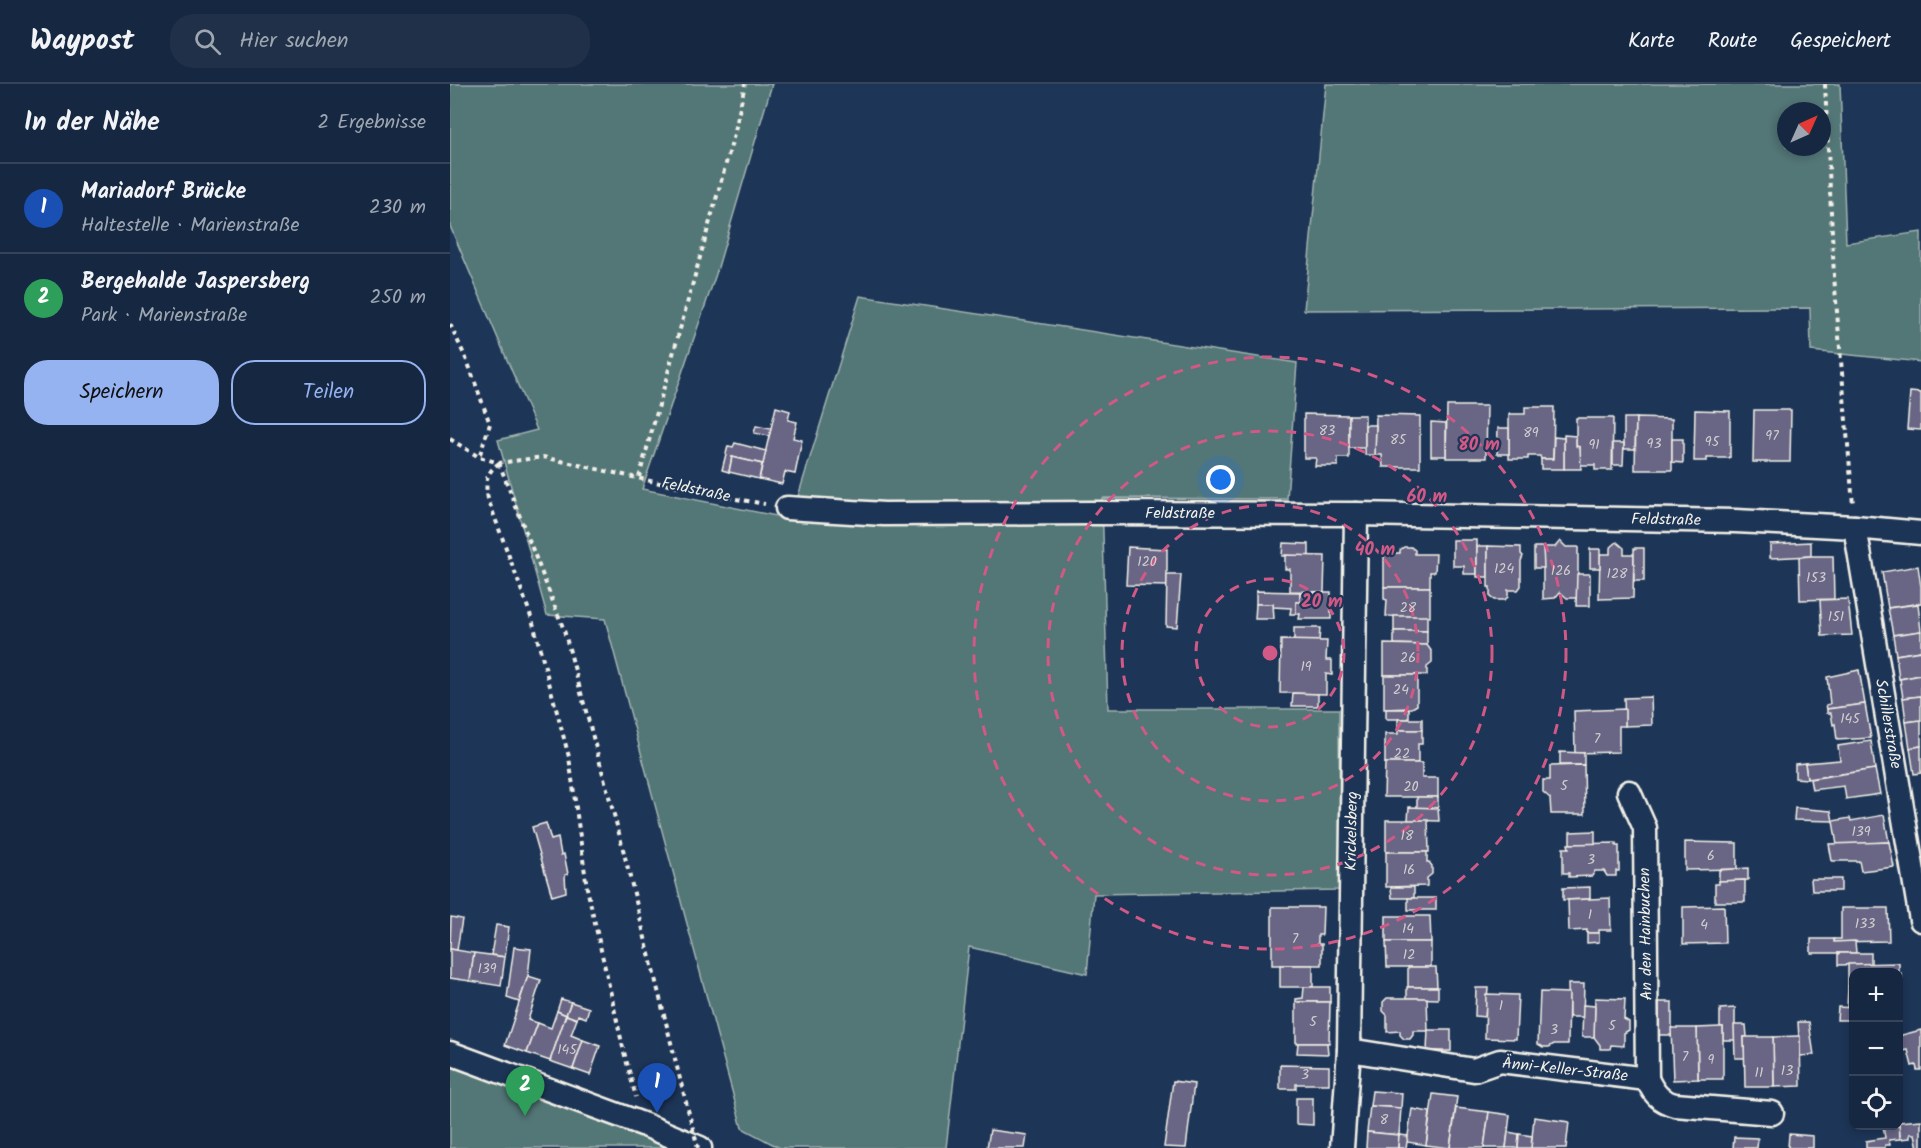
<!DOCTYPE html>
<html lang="de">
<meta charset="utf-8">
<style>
:root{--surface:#162841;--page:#1f3048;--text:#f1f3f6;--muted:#9ea6b1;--line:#35445a;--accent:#95b2f1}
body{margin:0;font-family:Kalam,sans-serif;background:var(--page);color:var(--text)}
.controls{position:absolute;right:18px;bottom:18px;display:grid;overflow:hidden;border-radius:12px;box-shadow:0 3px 9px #0003}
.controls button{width:54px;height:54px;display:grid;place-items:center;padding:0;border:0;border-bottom:2px solid var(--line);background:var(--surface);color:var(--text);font:30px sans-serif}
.compass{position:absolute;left:1327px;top:18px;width:54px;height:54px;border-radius:50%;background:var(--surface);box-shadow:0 3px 9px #0003;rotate:45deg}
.you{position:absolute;left:771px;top:396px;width:21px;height:21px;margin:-15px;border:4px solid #fff;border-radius:50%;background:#1a73e8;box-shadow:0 0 0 9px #1a73e833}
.badge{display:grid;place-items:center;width:39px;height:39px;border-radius:50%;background:var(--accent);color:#fff;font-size:20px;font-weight:700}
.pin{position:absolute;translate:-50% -50px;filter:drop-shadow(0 2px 3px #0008)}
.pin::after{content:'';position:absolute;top:32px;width:21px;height:18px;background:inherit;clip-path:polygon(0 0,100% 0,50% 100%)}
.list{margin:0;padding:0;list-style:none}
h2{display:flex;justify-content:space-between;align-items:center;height:78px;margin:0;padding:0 24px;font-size:26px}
h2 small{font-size:20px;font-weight:400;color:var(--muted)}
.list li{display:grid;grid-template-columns:39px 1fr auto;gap:18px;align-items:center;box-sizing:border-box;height:90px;padding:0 24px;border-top:2px solid var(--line)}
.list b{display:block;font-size:22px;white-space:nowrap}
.list p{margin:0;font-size:20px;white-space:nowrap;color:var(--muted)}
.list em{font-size:20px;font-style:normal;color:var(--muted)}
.actions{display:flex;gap:12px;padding:18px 24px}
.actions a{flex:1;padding:14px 0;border:2px solid var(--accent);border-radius:24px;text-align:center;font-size:21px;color:var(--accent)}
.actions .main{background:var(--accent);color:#111}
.icon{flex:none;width:33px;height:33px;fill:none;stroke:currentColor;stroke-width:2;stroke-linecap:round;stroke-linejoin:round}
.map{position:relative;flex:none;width:1471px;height:1064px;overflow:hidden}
header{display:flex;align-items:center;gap:36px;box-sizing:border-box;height:84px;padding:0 30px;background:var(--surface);border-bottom:2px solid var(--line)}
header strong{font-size:28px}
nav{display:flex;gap:33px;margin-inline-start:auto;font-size:21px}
.search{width:420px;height:54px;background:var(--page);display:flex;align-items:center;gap:15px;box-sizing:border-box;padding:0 21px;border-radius:24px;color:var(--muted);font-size:22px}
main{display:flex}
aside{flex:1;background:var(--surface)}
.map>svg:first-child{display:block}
.green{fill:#527677;stroke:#a3b4b0;stroke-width:1.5;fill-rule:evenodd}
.building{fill:#686585;stroke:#f4f1e8;stroke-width:1.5}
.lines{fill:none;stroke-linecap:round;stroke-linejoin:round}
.minor-casing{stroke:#f4f1e8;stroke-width:27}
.path{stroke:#f4f1e8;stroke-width:4;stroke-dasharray:4.5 4.5;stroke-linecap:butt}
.minor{stroke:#1d3557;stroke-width:22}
.path-bridge{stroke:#f4f1e8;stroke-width:4;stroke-dasharray:4.5 4.5;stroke-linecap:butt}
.ring{fill:none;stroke:#d15985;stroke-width:3;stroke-dasharray:10 8}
.labels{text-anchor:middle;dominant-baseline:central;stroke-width:4.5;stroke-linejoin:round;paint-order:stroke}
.number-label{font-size:14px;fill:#d1cecf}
.street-label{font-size:16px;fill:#f4f1e8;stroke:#1d3557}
.centre{fill:#d15985;stroke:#1d3557;stroke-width:3}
.ring-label{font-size:18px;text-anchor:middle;font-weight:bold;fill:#d15985;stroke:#1d3557;stroke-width:4.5;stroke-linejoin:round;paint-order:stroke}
</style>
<header>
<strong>Waypost</strong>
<div class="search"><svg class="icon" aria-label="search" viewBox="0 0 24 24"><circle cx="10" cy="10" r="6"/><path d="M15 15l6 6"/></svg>Hier suchen</div>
<nav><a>Karte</a><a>Route</a><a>Gespeichert</a></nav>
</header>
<main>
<aside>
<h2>In der Nähe<small>2 Ergebnisse</small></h2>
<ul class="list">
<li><span class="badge" style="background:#1a4fb4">1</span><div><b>Mariadorf Brücke</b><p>Haltestelle · Marienstraße</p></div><em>230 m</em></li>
<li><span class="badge" style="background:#2e9e5b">2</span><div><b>Bergehalde Jaspersberg</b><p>Park · Marienstraße</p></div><em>250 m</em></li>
</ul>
<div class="actions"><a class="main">Speichern</a><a>Teilen</a></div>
</aside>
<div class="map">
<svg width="1471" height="1064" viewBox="0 0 1471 1064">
<rect width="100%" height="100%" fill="#1d3557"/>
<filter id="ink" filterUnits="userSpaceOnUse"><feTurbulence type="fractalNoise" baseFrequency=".0167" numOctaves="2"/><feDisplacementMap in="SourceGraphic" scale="12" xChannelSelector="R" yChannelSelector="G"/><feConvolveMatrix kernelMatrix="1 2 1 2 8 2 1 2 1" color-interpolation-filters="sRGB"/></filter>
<g filter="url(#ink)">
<g class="green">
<polygon points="0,0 322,0 266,190 192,405 341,435 410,212 847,279 837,415 652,414 658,625 889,625 890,806 644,810 637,890 519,863 496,1064 330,1064 292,1044 155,535 97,531 48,356 87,346 0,142"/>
<path d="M876,0h514l6,159 75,-11v130l-110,-11 -1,-43 -506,2zM1336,27h36v36h-36z"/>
<polygon points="0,980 187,1048 216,1064 0,1064"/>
</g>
<g class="building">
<polygon points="1460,308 1471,309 1471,346 1457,345"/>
<polygon points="997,322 1037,322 1036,374 996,374"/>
<polygon points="326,323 340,327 338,336 347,338 343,354 352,356 345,390 335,388 332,400 309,395"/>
<polygon points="1075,323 1104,323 1103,375 1091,375 1090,372 1078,372 1078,375 1059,375 1059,330 1075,330"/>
<polygon points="1245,326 1280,327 1280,374 1257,374 1257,377 1244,377"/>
<polygon points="1304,326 1341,326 1340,378 1303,378"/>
<polygon points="854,330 899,331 899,374 888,374 888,382 865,382 866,374 854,374"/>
<rect x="899" y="331" width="16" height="33"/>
<polygon points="926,331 970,332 970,383 933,383 932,371 925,371"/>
<polygon points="1126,334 1163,334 1162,386 1145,386 1145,381 1130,381 1130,363 1126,362"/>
<polygon points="1174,334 1186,334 1185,365 1174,365"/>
<polygon points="1186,334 1222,335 1222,386 1185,386"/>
<polygon points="981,338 996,339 996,372 981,372"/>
<polygon points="915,341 926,341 925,371 915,371"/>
<polygon points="306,342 321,345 319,352 304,349"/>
<polygon points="1048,344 1059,344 1059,370 1047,370"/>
<polygon points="1114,351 1126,352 1126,362 1130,363 1131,385 1114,385"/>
<polygon points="1104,353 1114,354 1114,385 1091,385 1091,375 1103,375"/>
<polygon points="1222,355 1233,355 1233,379 1222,378"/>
<polygon points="285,359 316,367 313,380 282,373 279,388 272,386 278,362 283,363"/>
<polygon points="1163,359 1174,359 1173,381 1163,381"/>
<polygon points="282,373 312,380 309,395 279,388"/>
<polygon points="1003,456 1027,456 1027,490 1014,490 1014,482 1003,482"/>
<polygon points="1110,457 1116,463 1128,463 1128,514 1117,514 1110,508 1105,514 1093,515 1093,463 1105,463"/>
<polygon points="1167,458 1174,464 1174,470 1184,470 1183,514 1149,515 1150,470 1160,470 1160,464"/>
<polygon points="1361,458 1361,472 1320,474 1320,460"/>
<polygon points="833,459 859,460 859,472 832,472"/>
<rect x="1027" y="462" width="11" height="31"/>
<polygon points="1038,462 1071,463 1071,470 1073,472 1071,477 1071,502 1068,506 1058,506 1058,513 1054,516 1044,516 1040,513 1040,503 1038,503"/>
<polygon points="678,463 717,465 717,502 676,501"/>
<polygon points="954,463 961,463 965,466 965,470 986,470 985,488 980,488 980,503 934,503 934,469 950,469 950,466"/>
<polygon points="1084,463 1093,463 1094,484 1084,484"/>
<rect x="1184" y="464" width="10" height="33"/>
<rect x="1140" y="465" width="10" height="19"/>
<polygon points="835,471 875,472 874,508 840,507 840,485 835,485"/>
<polygon points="1361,472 1383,472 1384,515 1350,516 1349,473"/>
<polygon points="1468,482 1471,503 1471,519 1438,524 1432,488"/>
<polygon points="1127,490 1140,490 1140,522 1126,522"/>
<polygon points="717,491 731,491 727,543 716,542"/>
<polygon points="934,503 980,503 980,533 936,532 937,516 934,515"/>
<polygon points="806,507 850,508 850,518 846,518 846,530 840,530 841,524 823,523 823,520 806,520"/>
<polygon points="850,508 881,508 881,535 849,535 850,530 846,530 846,518 850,518"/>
<polygon points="1398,515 1402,551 1372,552 1370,516"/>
<polygon points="806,520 823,520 824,535 805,535"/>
<polygon points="1468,520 1471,547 1443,551 1438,524"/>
<rect x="944" y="532" width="33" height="15"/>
<polygon points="844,544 870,544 869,557 844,557"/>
<polygon points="944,547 977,547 977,561 944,560"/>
<polygon points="1471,547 1471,567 1446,571 1443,551"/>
<polygon points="831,556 877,557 876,576 882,576 882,591 876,590 876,610 830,609"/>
<polygon points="934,560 977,561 982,568 982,579 977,583 977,591 934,591"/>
<polygon points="1471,567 1471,591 1449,595 1446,571"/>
<polygon points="1409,586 1415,620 1377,625 1376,621 1380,620 1377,593"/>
<polygon points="934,591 967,591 967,621 962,624 934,625"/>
<polygon points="1471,591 1471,612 1453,614 1450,595"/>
<polygon points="843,609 868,610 868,622 842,622"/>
<polygon points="1471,612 1471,636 1456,638 1453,614"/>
<polygon points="1201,613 1202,641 1175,642 1174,614"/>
<polygon points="1415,620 1421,654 1387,656 1385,640 1383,641 1381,629 1377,629 1377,625"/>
<rect x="936" y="625" width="23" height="10"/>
<polygon points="1175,625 1175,642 1169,642 1169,668 1125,669 1124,627"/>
<rect x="948" y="635" width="24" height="11"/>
<polygon points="1471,636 1471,662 1460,664 1456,638"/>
<polygon points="948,646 972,646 972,660 968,660 968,679 935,679 935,650 948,650"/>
<polygon points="1421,657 1425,685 1357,695 1355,679 1390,676 1388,662"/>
<polygon points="1471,662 1471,689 1464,690 1460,664"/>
<polygon points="1110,668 1134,669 1134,681 1110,681"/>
<polygon points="935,679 972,679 972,694 988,694 988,713 934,713"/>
<polygon points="1355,679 1357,695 1345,694 1345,680"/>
<polygon points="1134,681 1135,730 1101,730 1100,714 1093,708 1093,696 1100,696 1100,682"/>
<polygon points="1425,685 1430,710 1396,715 1394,702 1362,706 1360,695"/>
<rect x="967" y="713" width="21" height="11"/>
<polygon points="959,723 988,724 989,737 958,736"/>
<polygon points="1345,724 1381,727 1383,737 1344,736"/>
<polygon points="1434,731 1439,758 1387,761 1383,737 1400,734 1401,737"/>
<polygon points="936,736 978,736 979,768 936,768"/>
<polygon points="96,739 101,756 108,754 111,771 114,770 118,790 115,791 116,808 102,812 82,743"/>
<polygon points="1145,747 1145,760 1120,760 1120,748"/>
<polygon points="1235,758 1287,759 1287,785 1235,786"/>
<polygon points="1439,758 1444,783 1411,787 1409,777 1382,777 1379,760"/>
<polygon points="1166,759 1166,762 1169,762 1169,787 1166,787 1166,792 1157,792 1154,787 1145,787 1142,792 1119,793 1119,789 1113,789 1113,764 1119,764 1118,760"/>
<polygon points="936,768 977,768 977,778 979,778 982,782 982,790 977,794 977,802 936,803"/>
<polygon points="1298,784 1298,796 1269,797 1269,786"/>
<polygon points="1361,795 1391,795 1391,807 1362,807"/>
<polygon points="1295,796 1295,818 1265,818 1265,800 1269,800 1269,797"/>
<polygon points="941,803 964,803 964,814 942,814"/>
<polygon points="1140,803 1140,815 1113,816 1113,804"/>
<rect x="958" y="814" width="28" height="12"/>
<polygon points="1160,814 1161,846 1149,846 1149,849 1137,849 1137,846 1119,847 1118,816"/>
<polygon points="1274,822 1275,859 1233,860 1233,823"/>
<polygon points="822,823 873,823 872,851 868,851 868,860 872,860 872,881 822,881"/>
<polygon points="1391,824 1438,824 1439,857 1384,858 1384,855 1391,855"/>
<polygon points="936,832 980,832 981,858 936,858"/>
<polygon points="1,833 12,835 7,866 0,865"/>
<polygon points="46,841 59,843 55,873 41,871"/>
<polygon points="1137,849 1149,849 1149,858 1137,859"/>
<polygon points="1361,855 1384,855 1384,858 1405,857 1406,869 1361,869"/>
<polygon points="936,858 981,858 981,883 937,883"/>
<polygon points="64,863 81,865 78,892 69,918 57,914"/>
<polygon points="0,865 24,869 20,897 0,894"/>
<polygon points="24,869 55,873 51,902 20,897"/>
<polygon points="1388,869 1421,869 1421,880 1388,881"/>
<polygon points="1449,879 1449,891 1452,890 1452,902 1448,902 1448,888 1404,888 1404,902 1398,902 1398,880"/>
<rect x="830" y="881" width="33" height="22"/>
<polygon points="958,883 986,883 987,903 958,903"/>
<polygon points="78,892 91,896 78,936 88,939 77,969 55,961"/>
<polygon points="1118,900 1134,900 1133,933 1119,933"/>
<polygon points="1398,902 1404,902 1404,924 1397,924"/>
<polygon points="854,903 880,903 880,918 846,918 846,915 853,914"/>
<polygon points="957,903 988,903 988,915 957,914"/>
<polygon points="1026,904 1038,904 1035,933 1025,932"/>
<polygon points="1090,908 1119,909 1118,960 1104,960 1099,963 1093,963 1088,960"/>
<polygon points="1036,910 1068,911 1066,955 1035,954"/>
<polygon points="937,914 977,914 978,947 963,947 963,951 960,955 954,955 950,951 950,947 937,948 937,931 933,927 933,918"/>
<polygon points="1145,914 1175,915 1174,935 1179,938 1179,946 1174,949 1174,962 1161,961 1160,965 1150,965 1150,961 1144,953"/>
<polygon points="111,915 121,918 116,931 107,927"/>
<polygon points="121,918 139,924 136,934 128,931 127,935 116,931"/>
<polygon points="846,918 880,918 879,959 846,959"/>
<rect x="1209" y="918" width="13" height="33"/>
<polygon points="1133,921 1145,922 1144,953 1132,953"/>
<polygon points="1388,923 1404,924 1404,936 1387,936"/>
<polygon points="1285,924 1285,956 1273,956 1273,943 1270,943 1270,925"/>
<polygon points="107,927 116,931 100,977 77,969 88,939 101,944"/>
<polygon points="116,931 127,935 121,951 133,956 123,985 100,977"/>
<polygon points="1348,938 1359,938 1364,971 1350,972"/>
<polygon points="1284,941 1296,941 1297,953 1294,953 1295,974 1285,974"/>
<polygon points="1270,943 1273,943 1273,995 1248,995 1247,944"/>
<polygon points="1221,944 1247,944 1248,995 1223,996"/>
<polygon points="978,946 1001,946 1001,967 977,967"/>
<polygon points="1471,946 1471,986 1467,986 1466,981 1462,982 1458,966 1448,968 1448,952"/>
<polygon points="1348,952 1350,952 1351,1002 1324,1003 1323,953"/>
<polygon points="1294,953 1323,953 1324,1003 1295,1003"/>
<polygon points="133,956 150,962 140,991 123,985"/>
<polygon points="848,959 877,959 878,970 847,969"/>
<polygon points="830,981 879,982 879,1000 846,1000 846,1005 830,1005"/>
<polygon points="202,991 205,1003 197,1006 193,993"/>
<polygon points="723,997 744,1000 736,1064 714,1063"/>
<polygon points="922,1007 952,1009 951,1024 920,1022"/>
<polygon points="983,1010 1007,1013 1000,1064 976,1061"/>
<polygon points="846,1014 863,1014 863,1041 846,1040"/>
<polygon points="920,1022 951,1024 949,1051 917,1048"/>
<polygon points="1006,1024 1039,1028 1034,1064 1000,1064"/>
<polygon points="962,1025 980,1028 976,1061 957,1058"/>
<polygon points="1039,1028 1060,1031 1056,1064 1034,1064"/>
<polygon points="1084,1033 1119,1038 1116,1064 1081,1064"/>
<polygon points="1471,1036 1471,1064 1468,1064 1465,1050 1460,1050 1460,1054 1450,1055 1449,1038"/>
<polygon points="1449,1038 1450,1055 1439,1056 1440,1061 1435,1061 1435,1064 1416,1064 1416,1057 1435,1054 1433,1042 1448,1042"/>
<polygon points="540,1046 577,1051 575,1064 537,1064"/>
<polygon points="917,1048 949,1051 948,1064 916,1064"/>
<polygon points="1058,1048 1069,1050 1068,1064 1056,1064"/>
<polygon points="1069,1050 1082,1052 1081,1064 1068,1064"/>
<polygon points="1339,1050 1363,1052 1363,1064 1338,1064"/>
<polygon points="949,1051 958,1052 956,1064 948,1064"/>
<polygon points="1284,1053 1308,1054 1307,1064 1283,1064"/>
</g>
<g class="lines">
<g class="minor-casing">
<g id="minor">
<polyline points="337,424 434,430 645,429 906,430 1285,437 1405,443 1471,449"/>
<polyline points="1405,443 1471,836"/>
<polyline points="1179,708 1195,744 1197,995"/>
<path d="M899,966l125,20 26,-9 147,18c7,15 13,22 28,26l97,8"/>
<polyline points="0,969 195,1041 250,1064"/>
<polyline points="892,1064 899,966 906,430"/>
</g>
</g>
<g class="path">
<polyline points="1375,0 1384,192 1403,421"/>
<polyline points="0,240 18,279 40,340 29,373"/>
<polyline points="0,355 29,373 49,379 93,373 268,412 315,420"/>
<path d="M49,379c-14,11 -14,19 -11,36l44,120 37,138 18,131 37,164 12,45"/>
<polyline points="49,379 114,546 170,753 231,999"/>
<polyline points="189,393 285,47 295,0"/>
</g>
<use href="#minor" class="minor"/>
<polyline class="path-bridge" points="231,999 248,1064"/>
</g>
</g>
<g class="ring">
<circle cx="820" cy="569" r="74"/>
<circle cx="820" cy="569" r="148"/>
<circle cx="820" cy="569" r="222"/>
<circle cx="820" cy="569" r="296"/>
</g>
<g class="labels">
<g class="number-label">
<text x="877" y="347">83</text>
<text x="1081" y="349">89</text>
<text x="1322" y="352">97</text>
<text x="948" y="356">85</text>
<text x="1262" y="358">95</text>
<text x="1204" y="360">93</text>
<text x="1144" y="361">91</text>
<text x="697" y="478">120</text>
<text x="1054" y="485">124</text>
<text x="1111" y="487">126</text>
<text x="1167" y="490">128</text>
<text x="1366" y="494">153</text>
<text x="958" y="524">28</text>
<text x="1386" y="533">151</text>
<text x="958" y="574">26</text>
<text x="856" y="583">19</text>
<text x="951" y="606">24</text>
<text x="1400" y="635">145</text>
<text x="1147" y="655">7</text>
<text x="952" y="670">22</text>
<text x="1114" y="702">5</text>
<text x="961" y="703">20</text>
<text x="1411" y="748">139</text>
<text x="957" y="752">18</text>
<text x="1261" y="772">6</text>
<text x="1141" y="776">3</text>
<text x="959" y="786">16</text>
<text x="1140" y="831">1</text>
<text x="1415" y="840">133</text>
<text x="1254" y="841">4</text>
<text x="958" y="845">14</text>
<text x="845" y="855">7</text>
<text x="959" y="871">12</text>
<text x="37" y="885">139</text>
<text x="1051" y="922">1</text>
<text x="863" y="938">5</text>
<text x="1162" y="942">5</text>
<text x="1104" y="946">3</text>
<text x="117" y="966">145</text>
<text x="1235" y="973">7</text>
<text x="1261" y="976">9</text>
<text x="1337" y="987">13</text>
<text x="1309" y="989">11</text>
<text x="855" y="991">3</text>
<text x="934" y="1036">8</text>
</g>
<g class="street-label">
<text transform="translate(246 406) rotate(12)">Feldstraße</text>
<text x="730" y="429">Feldstraße</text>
<text transform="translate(1216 436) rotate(1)">Feldstraße</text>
<text transform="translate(1438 640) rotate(80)">Schillerstraße</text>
<text transform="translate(902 747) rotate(-89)">Krickelsberg</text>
<text transform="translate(1196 850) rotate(-91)">An den Hainbuchen</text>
<text transform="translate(1115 986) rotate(6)">Änni-Keller-Straße</text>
</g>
</g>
<circle cx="820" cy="569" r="9" class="centre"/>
<g class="ring-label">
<text x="1029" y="366">80 m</text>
<text x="977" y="418">60 m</text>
<text x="925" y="471">40 m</text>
<text x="872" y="523">20 m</text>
</g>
</svg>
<div class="controls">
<button>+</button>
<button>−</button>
<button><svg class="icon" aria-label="locate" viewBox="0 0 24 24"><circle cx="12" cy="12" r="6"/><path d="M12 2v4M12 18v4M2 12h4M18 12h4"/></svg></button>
</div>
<svg class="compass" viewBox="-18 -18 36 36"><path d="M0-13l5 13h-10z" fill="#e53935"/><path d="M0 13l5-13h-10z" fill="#9ea6b1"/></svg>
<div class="you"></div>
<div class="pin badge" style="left:207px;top:1029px;background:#1a4fb4">1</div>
<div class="pin badge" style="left:75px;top:1032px;background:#2e9e5b">2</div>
</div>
</main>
